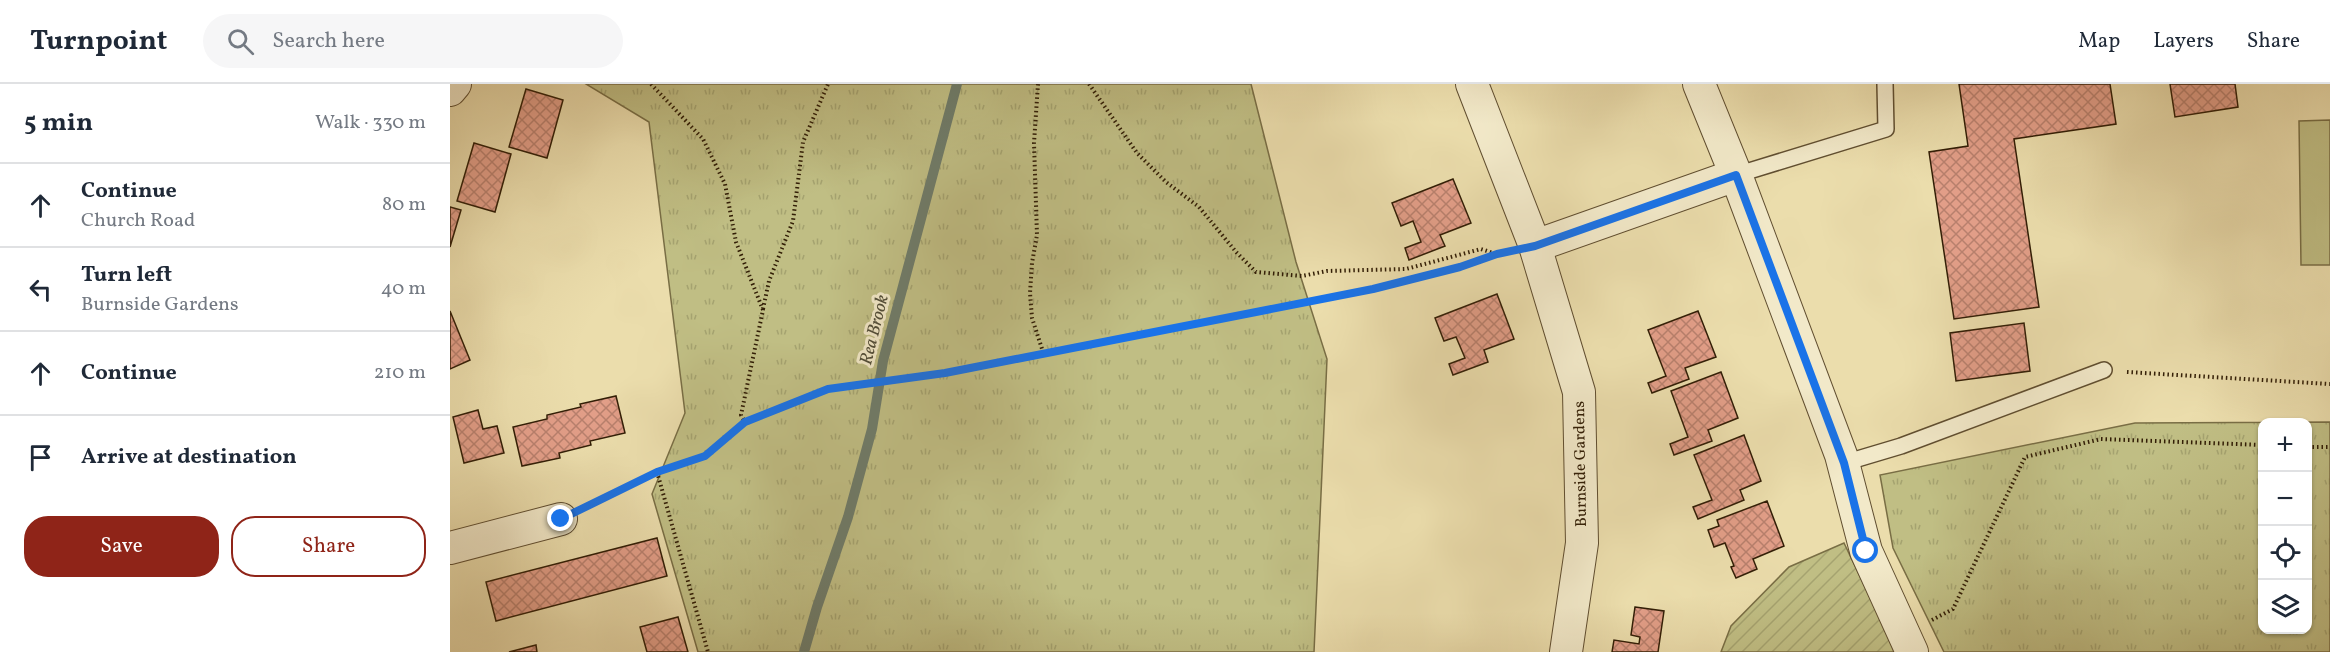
<!DOCTYPE html>
<meta charset="utf-8">
<style>
:root{--surface:#fff;--page:#f6f6f7;--text:#1f2937;--muted:#747a83;--line:#e0e1e3;--accent:#8f2418}
body{margin:0;font-family:Vollkorn,serif;background:var(--page);color:var(--text)}
.controls{position:absolute;right:18px;bottom:18px;display:grid;overflow:hidden;border-radius:12px;box-shadow:0 2px 4px #0004}
.controls button{width:54px;height:54px;display:grid;place-items:center;padding:0;border:0;border-bottom:2px solid var(--line);background:var(--surface);color:var(--text);font:30px sans-serif}
.stop{position:absolute;width:18px;height:18px;margin:-14px;border:4px solid #1a73e8;border-radius:50%;background:#fff}
.stop.end{background:#1a73e8;border-color:#fff;box-shadow:0 2px 6px #0008}
.list{margin:0;padding:0;list-style:none}
h2{display:flex;justify-content:space-between;align-items:center;height:78px;margin:0;padding:0 24px;font-size:26px}
h2 small{font-size:20px;font-weight:400;color:var(--muted)}
.list li{display:grid;grid-template-columns:39px 1fr auto;gap:18px;align-items:center;box-sizing:border-box;height:84px;padding:0 24px;border-top:2px solid var(--line)}
.list b{display:block;font-size:22px;white-space:nowrap}
.list p{margin:0;font-size:20px;white-space:nowrap;color:var(--muted)}
.list em{font-size:20px;font-style:normal;color:var(--muted)}
.actions{display:flex;gap:12px;padding:18px 24px}
.actions a{flex:1;padding:14px 0;border:2px solid var(--accent);border-radius:24px;text-align:center;font-size:21px;color:var(--accent)}
.actions .main{background:var(--accent);color:#fff}
.icon{flex:none;width:33px;height:33px;fill:none;stroke:currentColor;stroke-width:2;stroke-linecap:round;stroke-linejoin:round}
.map{position:relative;flex:none;width:1880px;height:568px;overflow:hidden}
header{display:flex;align-items:center;gap:36px;box-sizing:border-box;height:84px;padding:0 30px;background:var(--surface);border-bottom:2px solid var(--line)}
header strong{font-size:28px}
nav{display:flex;gap:33px;margin-inline-start:auto;font-size:21px}
.search{width:420px;height:54px;background:var(--page);display:flex;align-items:center;gap:15px;box-sizing:border-box;padding:0 21px;border-radius:33px;color:var(--muted);font-size:22px}
main{display:flex}
aside{flex:1;background:var(--surface)}
.map>svg:first-child{display:block}
.park{fill:url(#park-tufts);stroke:#796e45;stroke-width:1.5;fill-rule:evenodd}
.garden{fill:url(#garden-furrows);stroke:#796e45;stroke-width:1.5}
.pitch{fill:#c0be84;stroke:#796e45;stroke-width:1.5}
.lines{fill:none;stroke-linecap:round;stroke-linejoin:round}
.stream{stroke:#6f7c6a;stroke-width:10}
.building{fill:url(#building-cross-hatch);stroke:#321e06;stroke-width:1.5}
.service-casing{stroke:#604e30;stroke-width:18}
.minor-casing{stroke:#604e30;stroke-width:34}
.path{stroke:#321e06;stroke-width:4;stroke-dasharray:1.5 3;stroke-linecap:butt}
.service{stroke:#f2e9c9;stroke-width:15}
.minor{stroke:#f2e9c9;stroke-width:32}
.route{stroke:#1a73e8;stroke-width:8}
.labels{text-anchor:middle;dominant-baseline:central;stroke-width:6;stroke-linejoin:round;paint-order:stroke}
.street-label{font-size:16px;fill:#321e06;stroke:#f2e9c9}
.water-label{font-size:18px;font-style:italic;fill:#514d38;stroke:#f2e9c9}
</style>
<header>
<strong>Turnpoint</strong>
<div class="search"><svg class="icon" aria-label="search" viewBox="0 0 24 24"><circle cx="10" cy="10" r="6"/><path d="M15 15l6 6"/></svg>Search here</div>
<nav><a>Map</a><a>Layers</a><a>Share</a></nav>
</header>
<main>
<aside>
<h2>5 min<small>Walk · 330 m</small></h2>
<ul class="list">
<li><svg class="icon" aria-label="ahead" viewBox="0 0 24 24"><path d="M12 20V5M6 11l6-6 6 6"/></svg><div><b>Continue</b><p>Church Road</p></div><em>80 m</em></li>
<li><svg class="icon" aria-label="left" viewBox="0 0 24 24"><path d="M17 20v-9H6M10 6l-5 5 5 5"/></svg><div><b>Turn left</b><p>Burnside Gardens</p></div><em>40 m</em></li>
<li><svg class="icon" aria-label="ahead" viewBox="0 0 24 24"><path d="M12 20V5M6 11l6-6 6 6"/></svg><div><b>Continue</b></div><em>210 m</em></li>
<li><svg class="icon" aria-label="arrive" viewBox="0 0 24 24"><path d="M6 21V4h12l-3 4 3 4H6"/></svg><div><b>Arrive at destination</b></div></li>
</ul>
<div class="actions"><a class="main">Save</a><a>Share</a></div>
</aside>
<div class="map">
<svg width="1880" height="568" viewBox="0 0 1880 568">
<defs>
<pattern id="park-tufts" width="24" height="20" patternUnits="userSpaceOnUse" patternTransform="scale(1.5)"><rect width="24" height="20" fill="#c0be84"/><path d="M3 7l-1-3M5 7V3M7 7l1-3M15 17l-1-3M17 17v-4M19 17l1-3" fill="none" stroke="#a5a370"/></pattern>
<pattern id="garden-furrows" width="10" height="10" patternUnits="userSpaceOnUse" patternTransform="scale(1.5)"><rect width="10" height="10" fill="#c0be84"/><path d="M-1 1l2-2M0 10L10 0M9 11l2-2" fill="none" stroke="#a5a370"/></pattern>
<pattern id="building-cross-hatch" width="8" height="8" patternUnits="userSpaceOnUse" patternTransform="scale(1.5)"><rect width="8" height="8" fill="#e29e88"/><path d="M0 0l8 8M0 8l8-8" fill="none" stroke="#b8806d"/></pattern>
</defs>
<rect width="100%" height="100%" fill="#ebddac"/>
<filter id="stains"><feTurbulence type="fractalNoise" baseFrequency=".00333" numOctaves="4"/><feColorMatrix values="0 0 0 0 .2 0 0 0 0 .09 0 0 0 0 .02 0 0 0 .5 -.17"/></filter>
<radialGradient id="worn" r=".72"><stop offset=".6" stop-color="#630" stop-opacity="0"/><stop offset="1" stop-color="#630" stop-opacity=".3"/></radialGradient>
<g class="park">
<polygon points="136,0 801,0 846,178 877,275 864,568 248,568 202,410 235,329 199,38"/>
<path d="M1880,338v230h-386l-51,-104 -13,-73 255,-52zM1812,338h46v208h-46z"/>
</g>
<polygon class="garden" points="1394,459 1446,568 1271,568 1281,542 1339,483"/>
<polygon class="pitch" points="1880,36 1880,181 1851,181 1849,37"/>
<g class="lines">
<polyline class="stream" points="354,568 367,523 398,433 422,345 433,277 507,0"/>
</g>
<g class="building">
<polygon points="1509,0 1660,0 1666,40 1564,55 1589,223 1504,235 1479,68 1518,62"/>
<polygon points="1720,0 1785,0 1788,23 1725,33"/>
<polygon points="76,5 113,16 97,74 59,63"/>
<polygon points="24,59 61,70 45,128 7,117"/>
<polygon points="1003,95 1021,139 990,151 995,162 959,176 955,164 971,158 963,137 951,142 942,119"/>
<polygon points="0,123 11,126 0,163"/>
<polygon points="1047,210 1064,255 1034,266 1038,278 1003,291 999,280 1015,274 1006,253 994,257 985,234"/>
<polygon points="0,227 20,276 0,285"/>
<polygon points="1248,227 1266,273 1235,284 1239,295 1202,309 1198,299 1216,292 1198,246"/>
<polygon points="1574,239 1580,287 1506,297 1500,249"/>
<polygon points="1271,288 1288,334 1258,346 1262,357 1224,371 1220,360 1238,353 1221,307"/>
<polygon points="166,312 175,349 140,357 141,361 109,369 110,374 72,382 63,343 97,335 97,331 131,323 130,320"/>
<polygon points="28,326 33,345 47,342 54,369 14,379 3,333"/>
<polygon points="1294,351 1311,397 1290,406 1294,416 1248,435 1243,423 1262,416 1244,371"/>
<polygon points="1317,417 1334,462 1303,475 1307,485 1286,494 1281,483 1284,482 1275,459 1264,463 1258,446 1269,442 1267,436"/>
<polygon points="207,454 217,492 46,537 36,498"/>
<polygon points="1185,523 1214,527 1208,568 1162,568 1164,556 1189,560 1190,553 1181,551"/>
<polygon points="228,533 238,568 197,568 190,543"/>
<polygon points="86,561 87,568 59,568"/>
</g>
<g class="lines">
<g class="service-casing">
<g id="service">
<polyline points="1286,91 1436,45 1435,0"/>
<polyline points="1394,379 1451,362 1654,286"/>
</g>
</g>
<g class="minor-casing">
<g id="minor">
<polyline points="1022,0 1085,162 1129,308 1132,459 1116,568"/>
<polyline points="1249,0 1286,91 1391,371 1416,467 1462,568"/>
<polyline points="0,6 5,0"/>
<polyline points="1085,162 1286,91"/>
<polyline points="0,464 111,435"/>
</g>
</g>
<g class="path">
<polyline points="201,0 253,55 275,100 286,158 313,226 291,331 295,338"/>
<polyline points="588,0 584,59 587,151 582,179 580,209 582,234 593,268"/>
<polyline points="639,0 687,69 716,98 749,123 787,169 806,188 852,192 877,187 956,185 1031,165 1046,170"/>
<polyline points="313,225 319,197 343,137 353,58 378,0"/>
<polyline points="1677,288 1880,300"/>
<polyline points="1858,363 1880,363"/>
<polyline points="207,388 258,568"/>
<polyline points="140,421 207,388 255,372 295,338 378,305 495,289 923,205 1010,183 1055,168"/>
<polyline points="1482,536 1503,525 1575,373 1651,355 1812,361"/>
</g>
<use href="#service" class="service"/>
<use href="#minor" class="minor"/>
</g>
<g class="lines">
<polyline class="route" points="111,435 207,388 255,372 295,338 378,305 495,289 923,205 1010,183 1047,170 1085,162 1286,91 1394,379 1416,467"/>
</g>
<g class="labels">
<g class="street-label">
<text transform="translate(1131 380) rotate(-91)">Burnside Gardens</text>
</g>
<g class="water-label">
<text transform="translate(425 246) rotate(-76)">Rea Brook</text>
</g>
</g>
<rect width="100%" height="100%" filter="url(#stains)"/>
<rect width="100%" height="100%" fill="url(#worn)"/>
</svg>
<div class="controls">
<button>+</button>
<button>−</button>
<button><svg class="icon" aria-label="locate" viewBox="0 0 24 24"><circle cx="12" cy="12" r="6"/><path d="M12 2v4M12 18v4M2 12h4M18 12h4"/></svg></button>
<button><svg class="icon" aria-label="layers" viewBox="0 0 24 24"><path d="M12 4l9 5-9 5-9-5zM3 14l9 5 9-5"/></svg></button>
</div>
<div class="stop" style="left:1416px;top:467px"></div>
<div class="stop end" style="left:111px;top:435px"></div>
</div>
</main>
